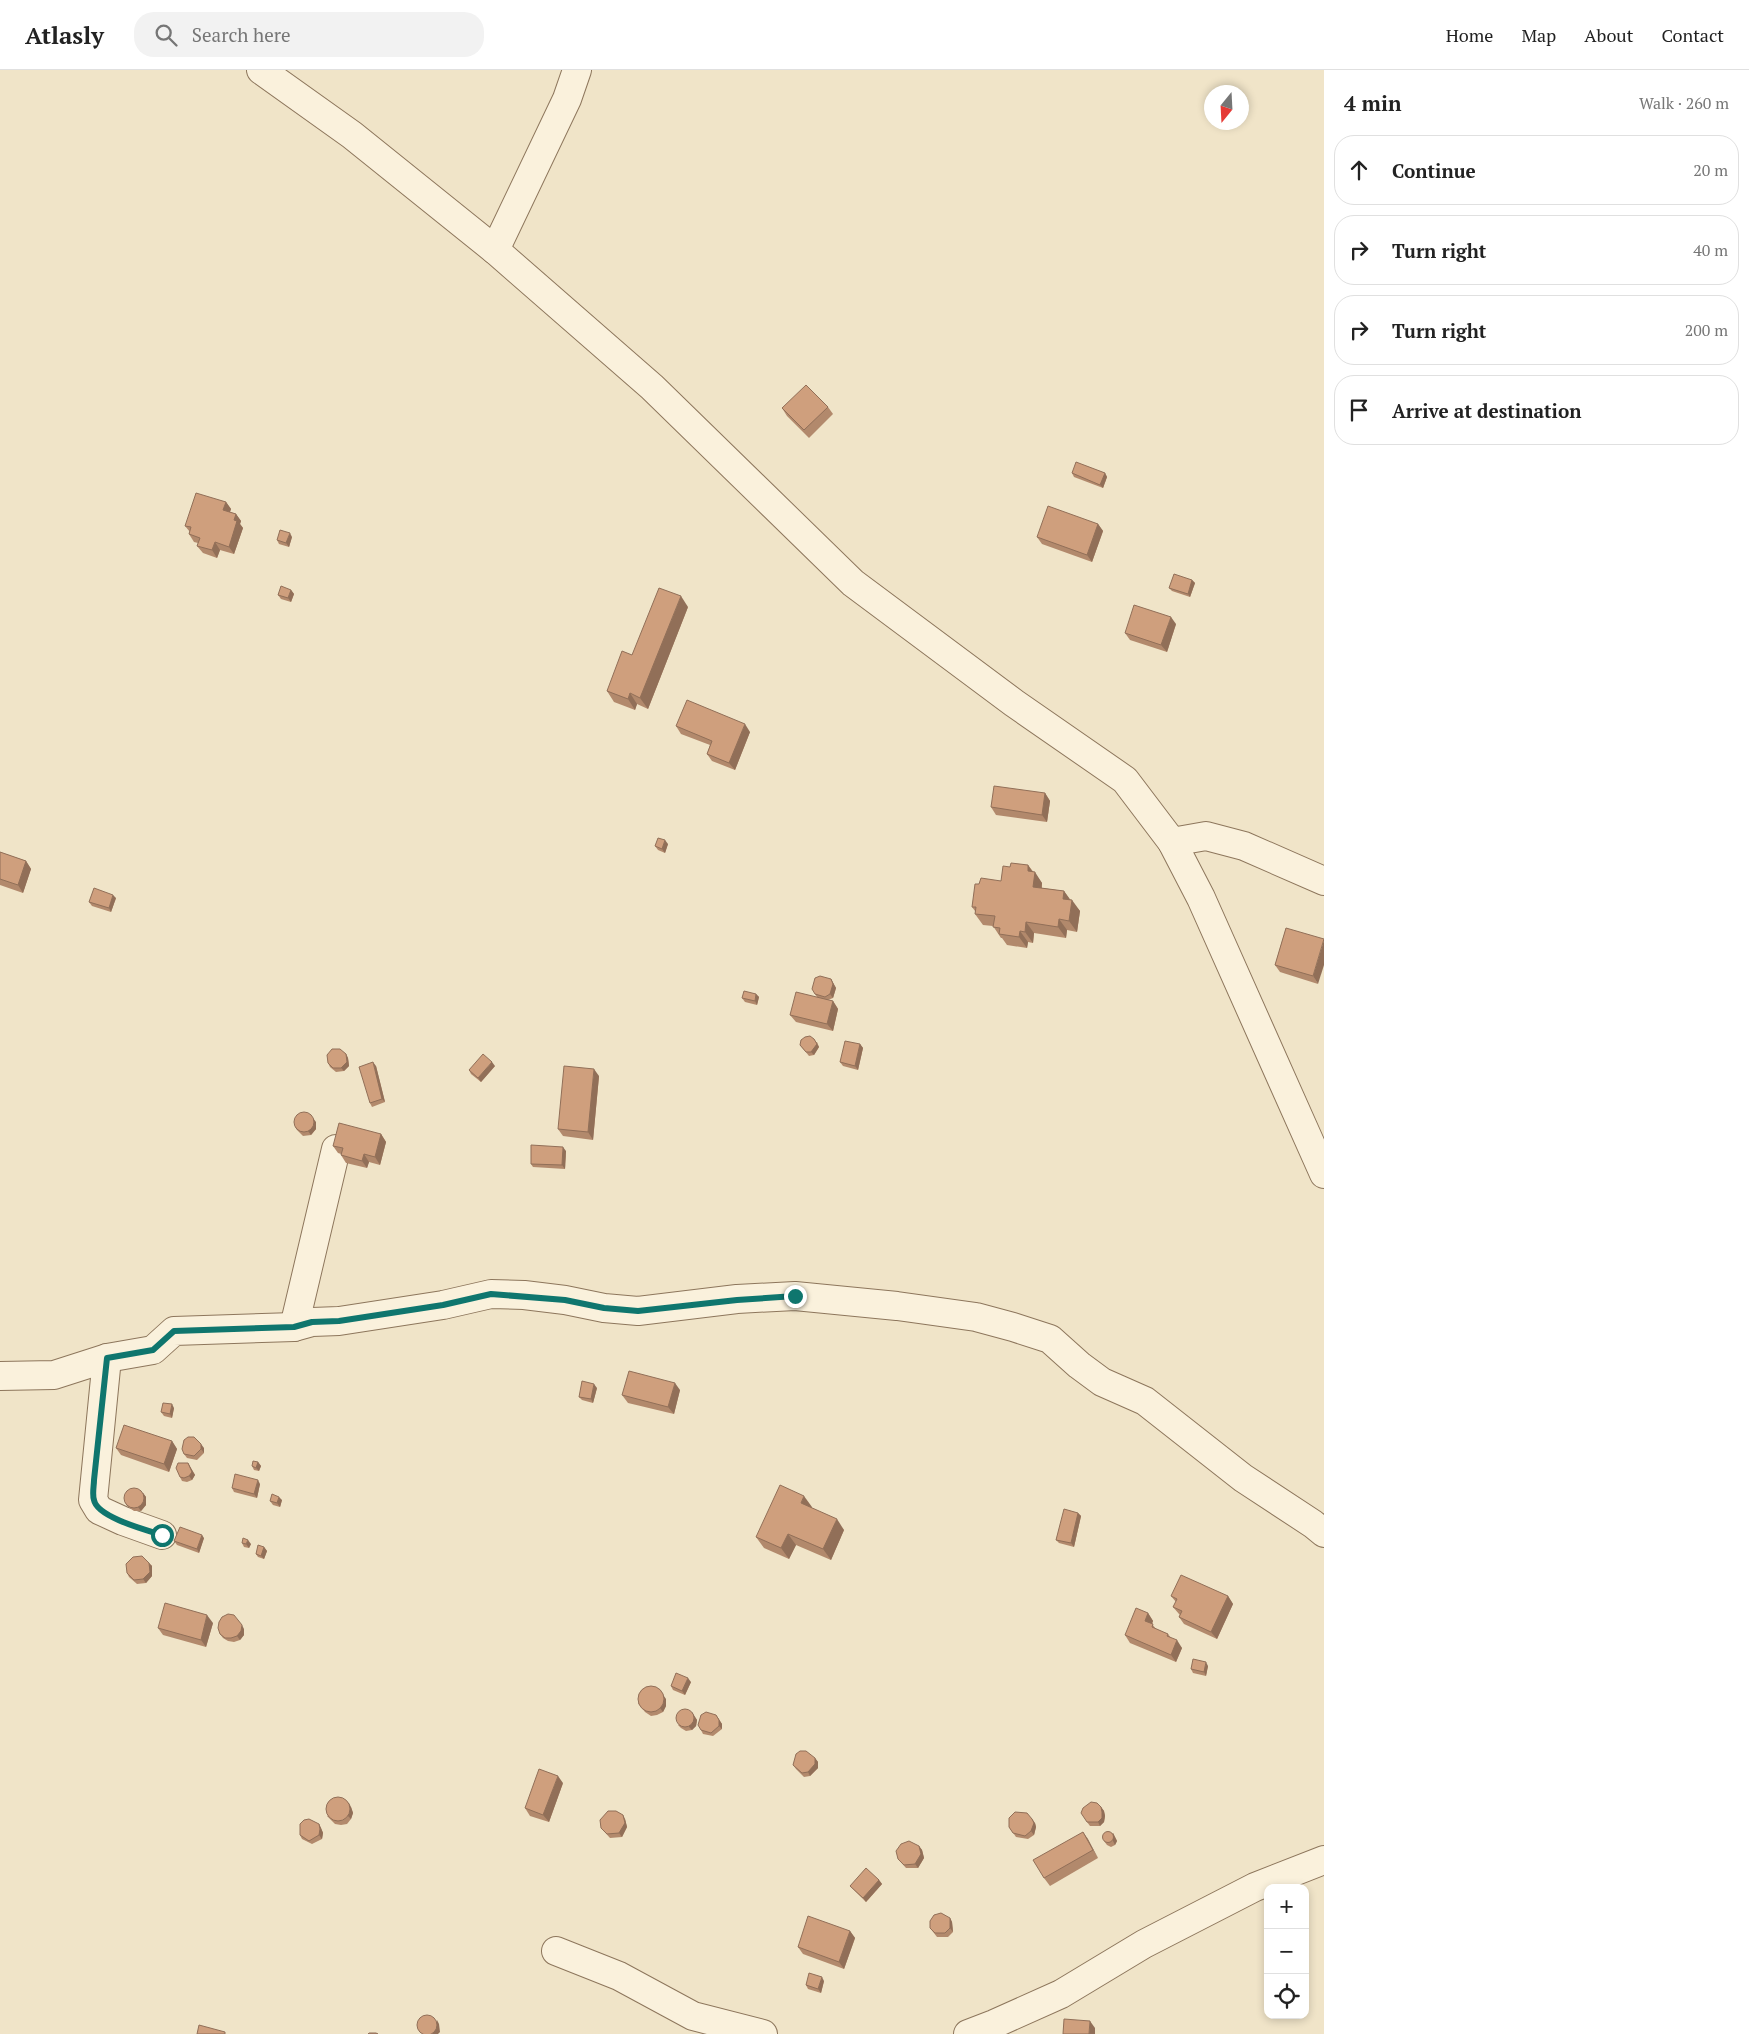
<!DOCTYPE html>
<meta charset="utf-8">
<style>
:root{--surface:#fff;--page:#f2f2f2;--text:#222;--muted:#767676;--line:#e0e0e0}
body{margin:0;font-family:"PT Serif",serif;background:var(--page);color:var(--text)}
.controls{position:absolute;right:15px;bottom:15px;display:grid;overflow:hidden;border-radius:10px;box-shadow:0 2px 8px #0003}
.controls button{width:45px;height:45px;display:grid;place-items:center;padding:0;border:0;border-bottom:1px solid var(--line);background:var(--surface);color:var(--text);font:25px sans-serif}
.compass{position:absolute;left:1204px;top:15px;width:45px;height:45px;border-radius:50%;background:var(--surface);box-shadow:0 2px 8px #0003;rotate:198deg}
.stop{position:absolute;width:15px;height:15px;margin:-11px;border:4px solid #0f766e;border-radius:50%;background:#fff}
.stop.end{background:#0f766e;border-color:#fff;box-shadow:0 1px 5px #0008}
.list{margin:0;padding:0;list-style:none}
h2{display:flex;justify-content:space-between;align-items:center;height:65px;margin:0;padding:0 20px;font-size:21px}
h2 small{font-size:16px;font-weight:400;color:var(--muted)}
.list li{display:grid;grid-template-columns:32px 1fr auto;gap:15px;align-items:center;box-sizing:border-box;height:70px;margin:0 10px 10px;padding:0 10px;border:1px solid var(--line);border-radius:20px}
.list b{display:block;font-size:19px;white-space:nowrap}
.list em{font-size:16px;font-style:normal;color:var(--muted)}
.icon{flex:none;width:28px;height:28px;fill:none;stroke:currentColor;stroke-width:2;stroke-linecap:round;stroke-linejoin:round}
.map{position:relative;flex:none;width:1324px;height:1964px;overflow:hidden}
header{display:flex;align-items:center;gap:30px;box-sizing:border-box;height:70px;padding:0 25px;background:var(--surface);border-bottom:1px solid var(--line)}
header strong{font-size:24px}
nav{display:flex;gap:28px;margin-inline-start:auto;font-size:18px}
.search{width:350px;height:45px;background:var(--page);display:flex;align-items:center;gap:12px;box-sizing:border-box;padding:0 18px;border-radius:20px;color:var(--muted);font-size:19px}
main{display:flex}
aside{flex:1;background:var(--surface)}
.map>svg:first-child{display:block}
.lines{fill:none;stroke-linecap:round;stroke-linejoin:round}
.street-casing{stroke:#8d765c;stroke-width:30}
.street{stroke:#faf1dc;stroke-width:28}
.wall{fill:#b2896c}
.shaded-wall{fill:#916f58}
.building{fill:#cf9f7d;stroke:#916f58}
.route{stroke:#0f766e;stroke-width:6}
</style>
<header>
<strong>Atlasly</strong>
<div class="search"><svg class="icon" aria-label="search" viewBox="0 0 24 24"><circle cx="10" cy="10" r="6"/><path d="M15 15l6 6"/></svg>Search here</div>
<nav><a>Home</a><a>Map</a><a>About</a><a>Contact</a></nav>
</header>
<main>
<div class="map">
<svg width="1324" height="1964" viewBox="0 0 1324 1964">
<rect width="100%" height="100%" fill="#f0e4c8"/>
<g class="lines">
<g class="street-casing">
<g id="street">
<polyline points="261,0 352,65 495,180 652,317 853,513 1014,633 1125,710 1172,772 1201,828 1324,1104"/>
<polyline points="495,180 567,29 577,0"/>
<polyline points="1172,772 1206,766 1244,776 1324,811"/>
<polyline points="294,1257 336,1079"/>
<polyline points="107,1288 93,1430 99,1440 123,1451 162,1465"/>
<polyline points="0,1306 54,1305 107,1288 153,1280 174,1261 294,1257 312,1252 339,1251 443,1235 491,1224 524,1225 565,1230 604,1238 638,1241 737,1229 795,1226 897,1236 976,1247 1013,1257 1050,1269 1079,1295 1102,1312 1145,1331 1243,1408 1313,1454 1324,1463"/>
<polyline points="556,1881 619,1906 693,1946 763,1964"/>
<polyline points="968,1964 994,1954 1061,1924 1144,1874 1255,1817 1324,1790"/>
</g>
</g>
<use href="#street" class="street"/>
</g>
<g class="wall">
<polygon points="828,337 833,344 809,368 787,346 782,338"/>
<polygon points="1072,403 1105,403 1107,407 1103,418 1074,407"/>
<polygon points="226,432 231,439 230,442 236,444 241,451 240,454 243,458 234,484 220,480 217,488 203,483 197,476 198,473 194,472 189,464 190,462 185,456"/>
<polygon points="1098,454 1103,461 1092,492 1042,474 1037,467"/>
<polygon points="292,467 289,477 279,474 277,470"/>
<polygon points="1192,510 1195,513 1190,527 1172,521 1169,518"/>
<polygon points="291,520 294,524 291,532 281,529 278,525"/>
<polygon points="688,537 648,639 637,634 635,640 614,632 607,621 632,585"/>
<polygon points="1176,554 1167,582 1130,570 1125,563"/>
<polygon points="676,656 750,662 735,700 712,691 707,684 710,675 681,664"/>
<polygon points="1045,723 1050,731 1047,752 996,745 991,737"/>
<polygon points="668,774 665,783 658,780 655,776"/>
<polygon points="0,782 26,791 31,799 23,823 0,815"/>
<polygon points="1028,795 1042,813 1042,818 1064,821 1070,830 1080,841 1077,862 1067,860 1066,868 1034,863 1033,873 1028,872 1027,878 1007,875 1002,868 1001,868 993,856 983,855 975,844 975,841 972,837 979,814 1001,811 1010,797"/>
<polygon points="116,828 111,842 92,836 89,832"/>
<polygon points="1286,858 1318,914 1280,902 1275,895"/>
<polygon points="831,909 836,918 833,928 828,930 833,931 838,939 833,961 796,952 790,945 817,927 815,924"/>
<polygon points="756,924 759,927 757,935 745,932 742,928"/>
<polygon points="817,972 819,977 814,985 809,986 800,975"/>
<polygon points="860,974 863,978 858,1000 843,996 840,992"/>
<polygon points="346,984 348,988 349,996 344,1001 336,1002 330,997 328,993"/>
<polygon points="376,996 385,1032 372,1037 370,1033"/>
<polygon points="495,996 481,1012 471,1004 469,1000"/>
<polygon points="599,1006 593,1070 563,1066 558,1059"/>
<polygon points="316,1052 316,1059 311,1065 303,1066 297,1060 295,1057"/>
<polygon points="381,1064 386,1072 380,1095 369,1092 367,1098 346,1093 341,1085 341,1084 338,1083 333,1076"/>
<polygon points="566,1081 565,1099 533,1097 531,1094"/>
<polygon points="597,1318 593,1333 582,1330 579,1327"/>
<polygon points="680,1320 674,1344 628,1333 622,1325"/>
<polygon points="174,1338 172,1348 164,1346 161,1342"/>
<polygon points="172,1371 177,1379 169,1402 121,1385 116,1378"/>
<polygon points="204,1378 204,1383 197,1390 187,1388 184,1384"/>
<polygon points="258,1392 261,1396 259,1401 254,1400 252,1396"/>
<polygon points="188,1393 195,1405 192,1410 187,1412 182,1411 180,1407"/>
<polygon points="260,1414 257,1428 234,1422 232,1418"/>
<polygon points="143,1423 146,1427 146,1435 141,1441 134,1441 127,1436 125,1432"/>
<polygon points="282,1430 280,1437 273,1435 270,1431"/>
<polygon points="812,1437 812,1438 844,1460 831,1490 796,1475 789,1489 764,1478 756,1467"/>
<polygon points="1078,1443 1081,1446 1074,1477 1059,1473 1056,1470"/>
<polygon points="204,1468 199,1483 177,1475 174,1471"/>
<polygon points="242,1473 251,1474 249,1478 244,1477"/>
<polygon points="264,1477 267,1481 264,1489 258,1487 256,1484"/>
<polygon points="149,1493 152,1496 152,1506 146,1513 137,1514 129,1507 127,1503"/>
<polygon points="1171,1526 1228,1526 1233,1534 1217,1569 1184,1554 1179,1547 1180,1545 1179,1544 1173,1537 1176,1532"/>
<polygon points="1148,1543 1153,1551 1152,1554 1156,1559 1168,1564 1171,1568 1182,1578 1176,1592 1130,1573 1125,1565"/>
<polygon points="213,1553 206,1577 163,1565 158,1558"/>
<polygon points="244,1559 244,1565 240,1570 234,1572 228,1571 223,1568 220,1564"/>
<polygon points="1208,1596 1206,1606 1193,1603 1191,1599"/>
<polygon points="691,1612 685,1625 673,1620 671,1616"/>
<polygon points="666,1629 666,1636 663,1642 657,1645 651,1646 645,1642 638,1633"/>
<polygon points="716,1645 722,1654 722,1659 713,1666 703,1664 701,1660"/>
<polygon points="694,1646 697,1650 696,1656 692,1660 686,1661 681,1658 678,1655"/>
<polygon points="815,1688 818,1692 818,1698 810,1706 804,1707 796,1699 793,1695"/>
<polygon points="563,1713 549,1752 530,1746 525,1738"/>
<polygon points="351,1737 353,1743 351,1749 347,1754 341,1755 335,1754 327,1746"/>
<polygon points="1101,1737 1104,1741 1105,1746 1104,1752 1100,1756 1090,1756 1087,1752"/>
<polygon points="625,1749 627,1757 622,1767 610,1768 601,1758"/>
<polygon points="1035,1753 1036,1757 1034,1765 1028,1769 1016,1767 1009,1757"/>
<polygon points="319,1754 321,1758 323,1763 322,1769 312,1774 302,1769 300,1765"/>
<polygon points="1083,1762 1098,1788 1050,1816 1044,1808"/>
<polygon points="1113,1763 1117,1771 1115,1775 1111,1777 1107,1775 1104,1771"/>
<polygon points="919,1776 922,1780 924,1788 918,1798 906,1798 898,1789"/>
<polygon points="879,1810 882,1814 866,1832 850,1816"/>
<polygon points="950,1848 952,1852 953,1862 948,1867 937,1867 930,1858"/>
<polygon points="850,1861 855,1868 844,1899 803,1884 798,1877"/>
<polygon points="824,1911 821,1923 808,1919 806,1915"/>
</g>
<g class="shaded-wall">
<polygon points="1105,403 1107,407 1103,418 1100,415"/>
<polygon points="226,432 231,439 228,447 223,440"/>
<polygon points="236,444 241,451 240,454 243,458 234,484 229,477 234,450"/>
<polygon points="1098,454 1103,461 1092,492 1087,485"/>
<polygon points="290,463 292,467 289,477 286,473"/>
<polygon points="215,472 220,480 217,488 212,480"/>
<polygon points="1192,510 1195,513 1190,527 1188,524"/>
<polygon points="291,520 294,524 291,532 288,528"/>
<polygon points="681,526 688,537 648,639 640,628"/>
<polygon points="1171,547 1176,554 1167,582 1161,575"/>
<polygon points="630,623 637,634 635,640 628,629"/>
<polygon points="745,654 750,662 735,700 729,693"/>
<polygon points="1045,723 1050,731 1047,752 1042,745"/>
<polygon points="665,770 668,774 665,783 662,779"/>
<polygon points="26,791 31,799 23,823 18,815"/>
<polygon points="1028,795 1034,804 1035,802 1042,813 1040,828 1033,817 1028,801"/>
<polygon points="1064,821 1072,832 1063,829"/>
<polygon points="113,825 116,828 111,842 109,838"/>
<polygon points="1072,830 1080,841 1077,862 1069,851"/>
<polygon points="1059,849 1067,860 1066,868 1058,857"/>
<polygon points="1026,852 1034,863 1033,873 1025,862"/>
<polygon points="1020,861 1028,872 1027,878 1019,867"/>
<polygon points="1324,870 1324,895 1318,914 1313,906"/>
<polygon points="831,909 836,918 833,928 830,924"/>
<polygon points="756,924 759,927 757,935 755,931"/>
<polygon points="833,931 838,939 833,961 827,954"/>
<polygon points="814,969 819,977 814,985 811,982"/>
<polygon points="860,974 863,978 858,1000 855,996"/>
<polygon points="346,984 348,988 349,996 344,1001 341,998"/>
<polygon points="373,992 376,996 385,1032 382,1029"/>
<polygon points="492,992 495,996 481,1012 478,1008"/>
<polygon points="594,999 599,1006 593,1070 588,1062"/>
<polygon points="313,1048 316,1052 316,1059 311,1065 308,1061"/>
<polygon points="381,1064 386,1072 380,1095 375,1087"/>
<polygon points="563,1077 566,1081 565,1099 562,1095"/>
<polygon points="364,1084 369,1092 367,1098 362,1091"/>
<polygon points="675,1313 680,1320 674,1344 668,1337"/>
<polygon points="594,1314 597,1318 593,1333 591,1329"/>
<polygon points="172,1334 174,1338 172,1348 170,1344"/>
<polygon points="172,1371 177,1379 169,1402 164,1394"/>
<polygon points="201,1374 204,1378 204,1383 201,1379"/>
<polygon points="258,1392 261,1396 259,1401 256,1398"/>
<polygon points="188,1393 195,1405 192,1410 189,1406"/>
<polygon points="258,1410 260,1414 257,1428 254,1424"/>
<polygon points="143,1423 146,1427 146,1435 141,1441 138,1437"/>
<polygon points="804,1426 812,1437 809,1444 801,1433"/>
<polygon points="279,1427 282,1430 280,1437 277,1433"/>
<polygon points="1078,1443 1081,1446 1074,1477 1071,1473"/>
<polygon points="837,1449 844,1460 831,1490 823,1479"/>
<polygon points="788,1464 796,1475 789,1489 781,1478"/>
<polygon points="202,1465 204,1468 199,1483 197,1479"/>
<polygon points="248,1470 251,1474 249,1478 246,1474"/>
<polygon points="264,1477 267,1481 264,1489 261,1486"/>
<polygon points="149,1493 152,1496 152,1506 146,1513 143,1509"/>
<polygon points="1228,1526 1233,1534 1217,1569 1211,1562"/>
<polygon points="1148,1543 1153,1551 1150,1558 1145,1551"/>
<polygon points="207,1545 213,1553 206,1577 201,1570"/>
<polygon points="242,1555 244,1559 244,1565 240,1570 237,1566"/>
<polygon points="1177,1570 1182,1578 1176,1592 1171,1585"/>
<polygon points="1206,1592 1208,1596 1206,1606 1204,1602"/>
<polygon points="688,1608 691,1612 685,1625 682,1621"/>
<polygon points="659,1619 666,1629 666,1636 663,1642 660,1638"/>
<polygon points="692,1642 697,1650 696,1656 692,1660 689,1657"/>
<polygon points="716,1645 722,1654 722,1659 719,1656"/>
<polygon points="815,1688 818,1692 818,1698 810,1706 808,1702"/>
<polygon points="558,1706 563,1713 549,1752 543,1745"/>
<polygon points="349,1733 351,1737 353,1743 351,1749 348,1746"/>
<polygon points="1101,1737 1104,1741 1105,1746 1104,1752 1100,1756 1098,1752"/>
<polygon points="623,1745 625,1749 627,1757 622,1767 619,1763"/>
<polygon points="1032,1749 1035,1753 1036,1757 1034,1765 1031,1761"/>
<polygon points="319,1754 321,1758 323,1763 322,1769 319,1765"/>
<polygon points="1083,1762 1088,1769 1098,1788 1093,1780"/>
<polygon points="1113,1763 1117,1771 1115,1775 1113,1771"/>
<polygon points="919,1776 922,1780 924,1788 918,1798 915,1794"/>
<polygon points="879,1810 882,1814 866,1832 863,1828"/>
<polygon points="950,1848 952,1852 953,1862 950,1858"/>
<polygon points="850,1861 855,1868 844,1899 839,1892"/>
<polygon points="822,1907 824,1911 821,1923 818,1919"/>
<polygon points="437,1950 439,1954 440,1962 438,1964 432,1964"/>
<polygon points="1090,1951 1095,1958 1095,1964 1089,1964"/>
</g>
<g class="building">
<polygon points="806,315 828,337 804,360 782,338"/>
<polygon points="1076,392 1105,403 1100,415 1072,403"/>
<polygon points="196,423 226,432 223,440 236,444 234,450 237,451 229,477 215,472 212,480 197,476 200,468 189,464 191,457 185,456"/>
<polygon points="1048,436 1098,454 1087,485 1037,467"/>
<polygon points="280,460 290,463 286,473 277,470"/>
<polygon points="1174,504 1192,510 1188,524 1169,518"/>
<polygon points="281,516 291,520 288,528 278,525"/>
<polygon points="659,518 681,526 640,628 630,623 628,629 607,621 622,581 632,585"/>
<polygon points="1134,535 1171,547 1161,575 1125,563"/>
<polygon points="687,630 745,654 729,693 707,684 712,671 676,656"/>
<polygon points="994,716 1045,723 1042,745 991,737"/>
<polygon points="658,768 665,770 662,779 655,776"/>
<polygon points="0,782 26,791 18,815 0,809"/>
<polygon points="1011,793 1028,795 1028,801 1035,802 1033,817 1064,821 1063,829 1072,830 1069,851 1059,849 1058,857 1026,852 1025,862 1020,861 1019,867 999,864 1000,858 993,857 995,846 975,844 976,837 972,837 975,814 979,814 981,808 1001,811 1003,796 1010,797"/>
<polygon points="94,818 113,825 109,838 89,832"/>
<polygon points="1286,858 1324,869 1313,906 1275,895"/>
<polygon points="820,906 831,909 833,914 830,924 825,927 815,924 812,919 815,908"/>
<polygon points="744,921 756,924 755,931 742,928"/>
<polygon points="796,922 833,931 827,954 790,945"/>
<polygon points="810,966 814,969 817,974 811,982 806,982 800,975 801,970 805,967"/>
<polygon points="845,971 860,974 855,996 840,992"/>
<polygon points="332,979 340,979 346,984 347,992 341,998 333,998 328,993 327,985"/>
<polygon points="483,984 492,992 478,1008 469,1000"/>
<polygon points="373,992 382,1029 370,1033 359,997"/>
<polygon points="564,996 594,999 588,1062 558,1059"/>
<circle cx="304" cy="1052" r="10"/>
<polygon points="339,1053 381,1064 375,1087 364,1084 362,1091 341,1085 343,1078 333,1076"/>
<polygon points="531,1075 563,1077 562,1095 531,1094"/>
<polygon points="629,1301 675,1313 668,1337 622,1325"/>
<polygon points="582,1311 594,1314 591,1329 579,1327"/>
<polygon points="163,1333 172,1334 170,1344 161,1342"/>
<polygon points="124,1355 172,1371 164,1394 116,1378"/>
<polygon points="188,1367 194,1367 201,1374 201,1379 194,1386 184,1384 182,1379 184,1370"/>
<polygon points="253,1391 258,1392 256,1398 252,1396"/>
<polygon points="178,1393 188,1393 192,1402 189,1406 184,1408 180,1407 176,1398"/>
<polygon points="235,1404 258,1410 254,1424 232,1418"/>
<polygon points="780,1415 804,1426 801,1433 837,1449 823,1479 788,1464 781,1478 756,1467"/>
<circle cx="134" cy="1428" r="10"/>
<polygon points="272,1424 279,1427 277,1433 270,1431"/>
<polygon points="1064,1439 1078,1443 1071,1473 1056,1470"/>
<polygon points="180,1457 202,1465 197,1479 174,1471"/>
<polygon points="243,1468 248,1470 246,1474 242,1473"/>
<polygon points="258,1475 264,1477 261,1486 256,1484"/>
<polygon points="142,1486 149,1493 150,1502 143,1509 134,1510 127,1503 126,1494 133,1487"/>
<polygon points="1181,1505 1228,1526 1211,1562 1179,1547 1182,1541 1173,1537 1177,1529 1171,1526"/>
<polygon points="165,1533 207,1545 201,1570 158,1558"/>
<polygon points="1136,1538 1148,1543 1145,1551 1153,1554 1152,1557 1168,1564 1167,1566 1177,1570 1171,1585 1125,1565"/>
<polygon points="228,1544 234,1545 242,1555 241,1561 237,1566 231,1568 225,1568 220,1564 218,1558 219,1552 222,1547"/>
<polygon points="1193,1589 1206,1592 1204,1602 1191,1599"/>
<polygon points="676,1603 688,1608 682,1621 671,1616"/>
<circle cx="651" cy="1629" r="13"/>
<circle cx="685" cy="1648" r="9"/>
<polygon points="706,1642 716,1645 719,1650 719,1656 711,1663 701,1660 698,1655 701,1645"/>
<polygon points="800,1681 806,1681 815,1688 815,1694 808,1702 802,1703 793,1695 796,1684"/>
<polygon points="539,1699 558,1706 543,1745 525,1738"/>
<circle cx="338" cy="1739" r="12"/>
<polygon points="1091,1732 1097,1733 1101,1737 1102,1742 1102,1748 1098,1752 1087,1752 1081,1743 1083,1738"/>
<polygon points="608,1741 616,1741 623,1745 625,1753 619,1763 607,1764 601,1758 600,1750"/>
<polygon points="1015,1742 1027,1743 1032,1749 1034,1753 1031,1761 1025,1766 1013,1763 1009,1757 1009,1748"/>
<polygon points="309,1749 319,1754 320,1759 319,1765 309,1771 300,1765 300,1754 304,1750"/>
<circle cx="1108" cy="1767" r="5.5"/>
<polygon points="1083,1762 1093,1780 1044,1808 1033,1790"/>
<polygon points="909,1771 919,1776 921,1784 915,1794 904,1795 898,1789 896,1781 901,1774"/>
<polygon points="866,1798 879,1810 863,1828 850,1816"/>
<polygon points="941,1843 950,1848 950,1858 945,1863 935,1863 930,1858 930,1851 934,1845"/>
<polygon points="808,1846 850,1861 839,1892 798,1877"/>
<polygon points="809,1903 822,1907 818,1919 806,1915"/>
<circle cx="427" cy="1955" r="10"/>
<polygon points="1064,1949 1090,1951 1089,1964 1063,1964"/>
<polygon points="199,1955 225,1962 225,1964 197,1964"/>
<polygon points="369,1963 376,1963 378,1964 368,1964"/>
</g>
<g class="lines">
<path class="route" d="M162,1465c-16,-5 -65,-18 -68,-35 -2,-6 0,-14 0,-20l13,-122 46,-8 21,-19 120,-4 18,-5 27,-1 104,-16 48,-11 74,6 39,8 34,3 99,-11 58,-4"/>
</g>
</svg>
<div class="controls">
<button>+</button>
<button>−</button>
<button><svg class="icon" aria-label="locate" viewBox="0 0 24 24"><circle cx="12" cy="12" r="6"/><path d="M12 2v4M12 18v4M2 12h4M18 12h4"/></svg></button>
</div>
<svg class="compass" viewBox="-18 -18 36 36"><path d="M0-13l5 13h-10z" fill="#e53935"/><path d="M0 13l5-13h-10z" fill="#767676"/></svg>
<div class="stop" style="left:162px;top:1465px"></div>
<div class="stop end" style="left:795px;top:1226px"></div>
</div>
<aside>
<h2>4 min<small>Walk · 260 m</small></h2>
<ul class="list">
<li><svg class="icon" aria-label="ahead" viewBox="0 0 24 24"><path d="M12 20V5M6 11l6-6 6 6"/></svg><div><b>Continue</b></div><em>20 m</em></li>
<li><svg class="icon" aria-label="right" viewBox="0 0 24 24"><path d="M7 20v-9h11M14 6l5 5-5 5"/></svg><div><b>Turn right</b></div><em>40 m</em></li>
<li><svg class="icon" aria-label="right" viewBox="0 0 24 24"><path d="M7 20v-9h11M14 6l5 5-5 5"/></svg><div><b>Turn right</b></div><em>200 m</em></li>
<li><svg class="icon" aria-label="arrive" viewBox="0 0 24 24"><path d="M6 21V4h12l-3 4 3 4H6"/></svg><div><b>Arrive at destination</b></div></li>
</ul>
</aside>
</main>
